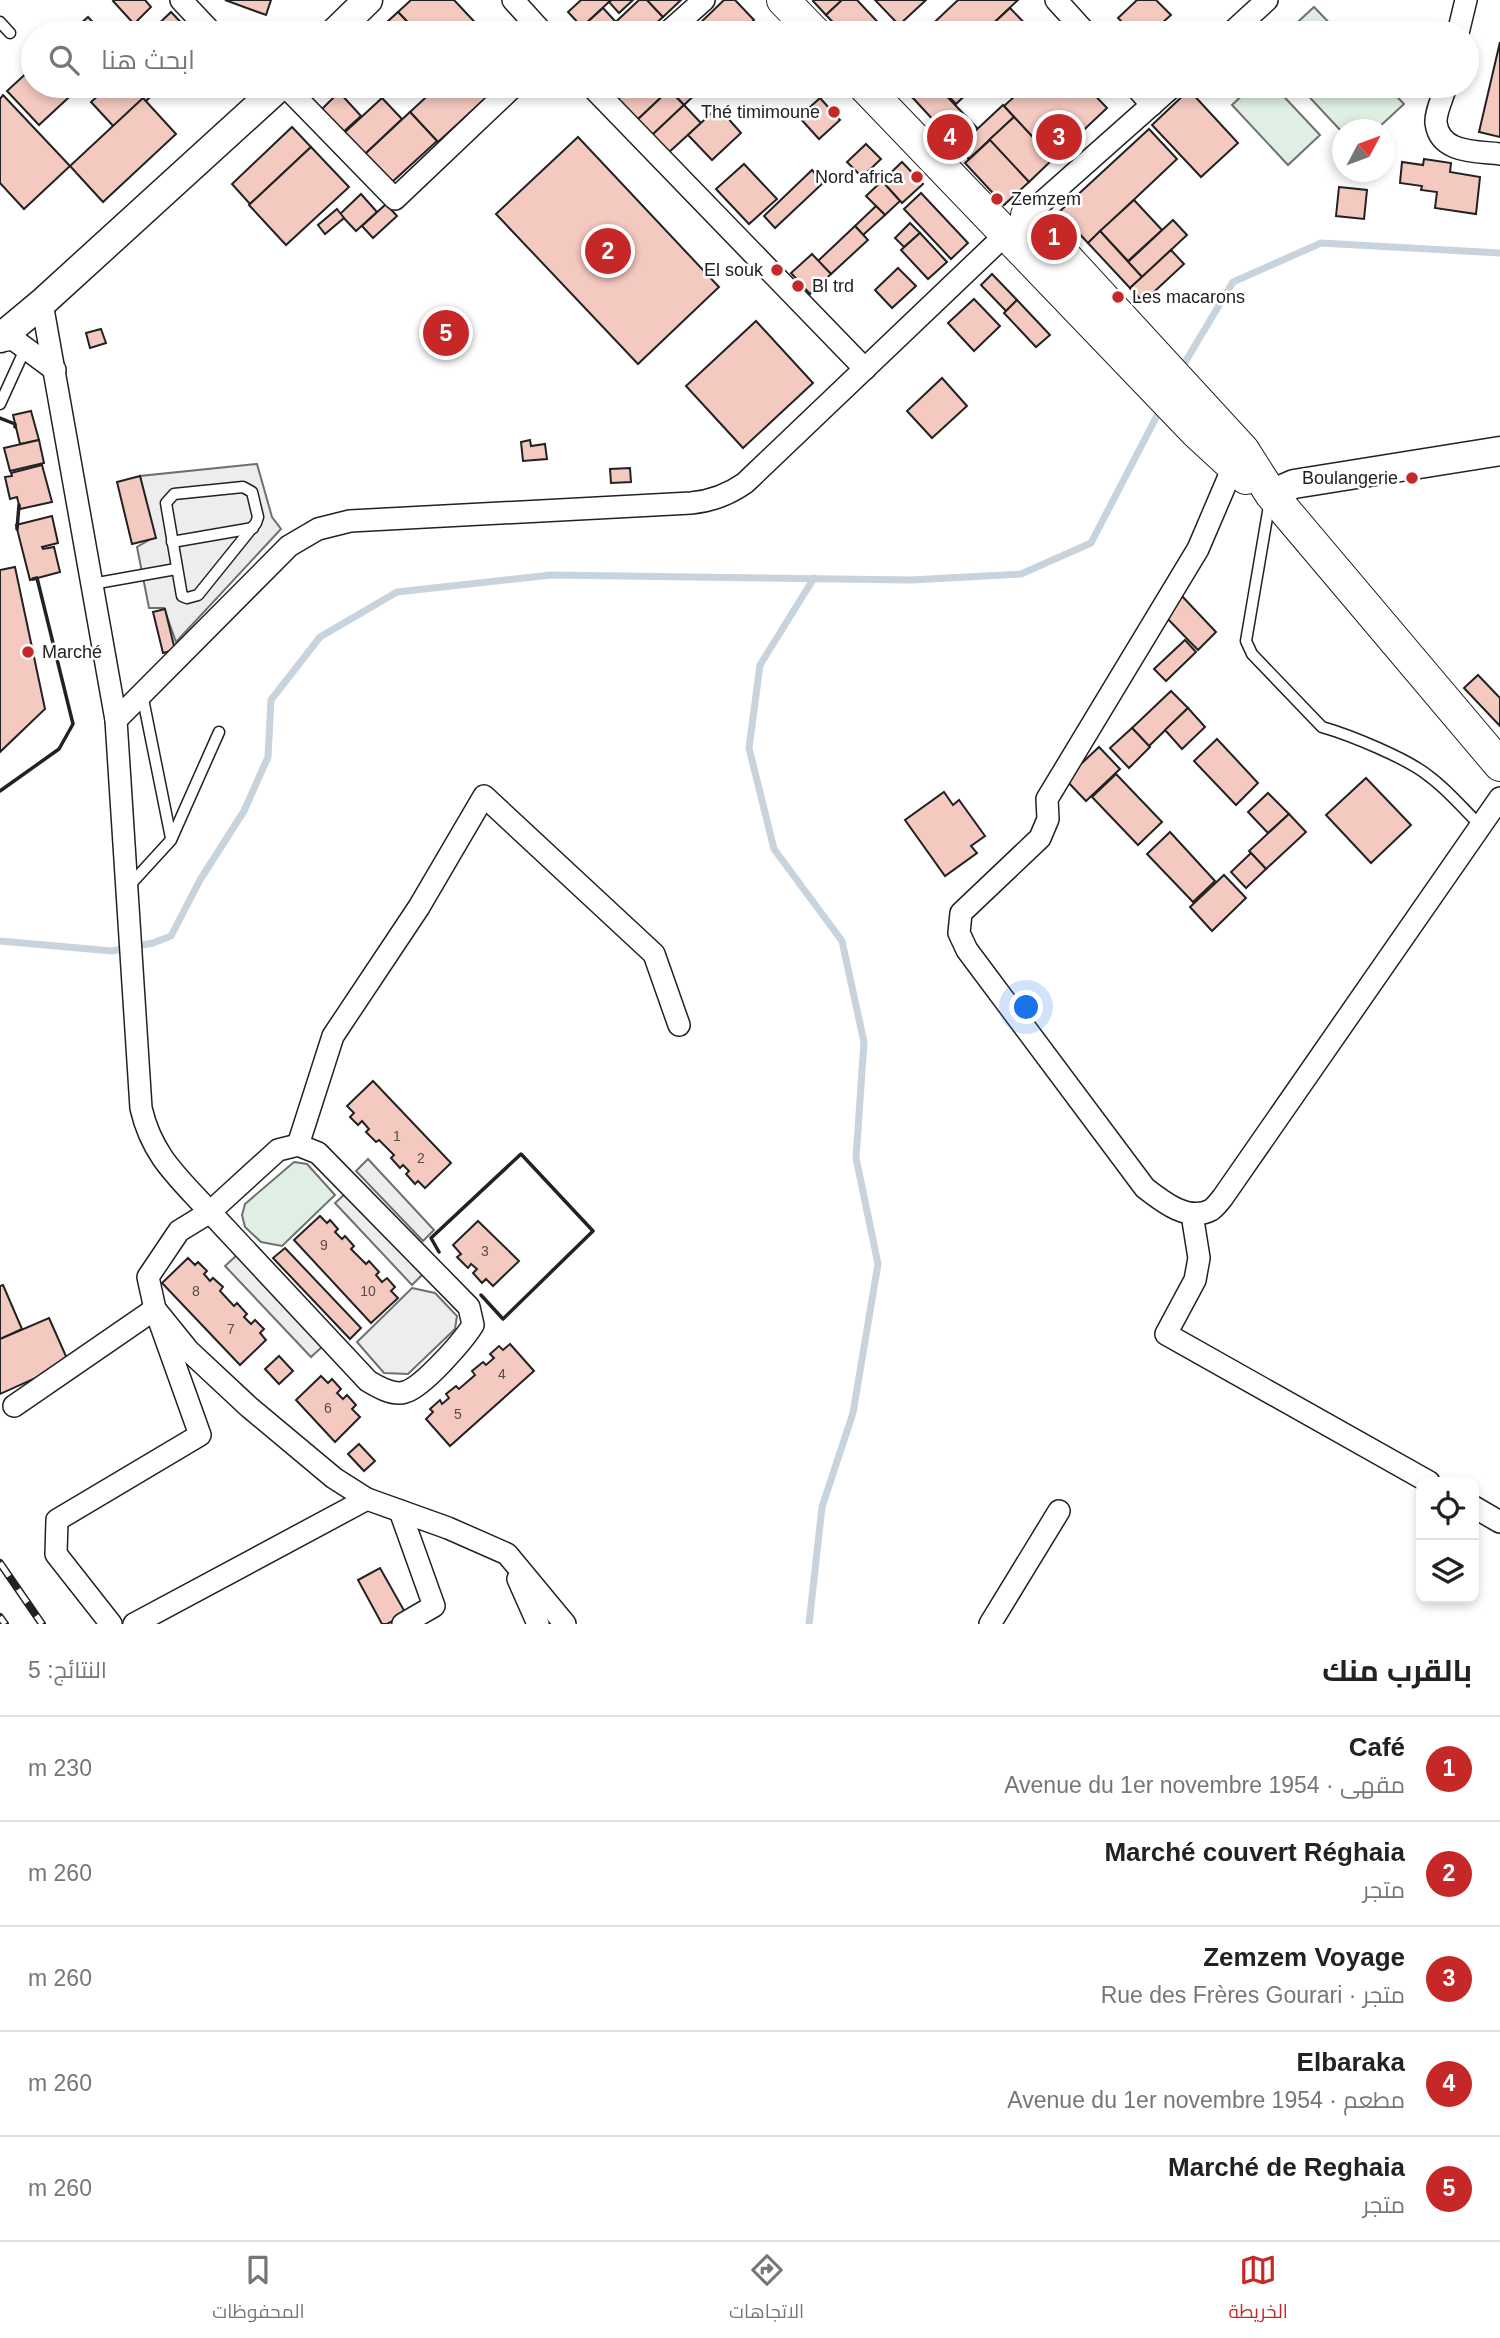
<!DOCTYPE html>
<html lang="ar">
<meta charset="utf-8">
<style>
:root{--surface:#fff;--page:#f6f6f6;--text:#222;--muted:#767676;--line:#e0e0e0;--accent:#c62828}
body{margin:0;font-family:Arial,Cairo,sans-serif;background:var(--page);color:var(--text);direction:rtl}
.controls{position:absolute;right:21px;bottom:21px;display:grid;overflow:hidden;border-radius:14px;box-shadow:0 4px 10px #0003}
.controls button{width:63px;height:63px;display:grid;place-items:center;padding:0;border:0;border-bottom:2px solid var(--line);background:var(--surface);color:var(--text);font:35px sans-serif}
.compass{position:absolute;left:1332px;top:119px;width:63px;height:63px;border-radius:50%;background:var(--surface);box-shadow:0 4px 10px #0003;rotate:49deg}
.you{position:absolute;left:1027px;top:1008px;width:24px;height:24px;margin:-18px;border:5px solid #fff;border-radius:50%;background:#1a73e8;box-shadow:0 0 0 10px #1a73e833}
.badge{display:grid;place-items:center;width:46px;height:46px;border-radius:50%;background:var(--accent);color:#fff;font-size:23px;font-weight:700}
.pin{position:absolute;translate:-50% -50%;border:4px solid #fff;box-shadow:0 2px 7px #0006}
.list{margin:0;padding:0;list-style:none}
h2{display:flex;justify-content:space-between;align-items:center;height:91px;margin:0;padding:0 28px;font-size:30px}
h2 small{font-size:23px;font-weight:400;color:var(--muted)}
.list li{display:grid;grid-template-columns:46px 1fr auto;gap:21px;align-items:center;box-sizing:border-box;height:105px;padding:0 28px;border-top:2px solid var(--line)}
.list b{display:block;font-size:26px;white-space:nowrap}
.list p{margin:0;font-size:23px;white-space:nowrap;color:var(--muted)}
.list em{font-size:23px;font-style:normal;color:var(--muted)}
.icon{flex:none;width:38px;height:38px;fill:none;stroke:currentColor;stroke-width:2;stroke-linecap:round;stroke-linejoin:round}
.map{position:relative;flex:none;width:1500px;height:1624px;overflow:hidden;direction:ltr}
.search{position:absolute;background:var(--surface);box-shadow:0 4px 10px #0003;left:21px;right:21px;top:21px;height:77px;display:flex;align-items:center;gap:18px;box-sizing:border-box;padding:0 24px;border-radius:38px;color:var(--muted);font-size:26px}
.sheet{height:616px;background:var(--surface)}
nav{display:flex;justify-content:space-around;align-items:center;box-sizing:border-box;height:98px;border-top:2px solid var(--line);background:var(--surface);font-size:19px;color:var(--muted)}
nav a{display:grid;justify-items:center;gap:4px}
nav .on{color:var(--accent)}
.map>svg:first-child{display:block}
.green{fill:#e0efe3;stroke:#6f6f6f;stroke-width:2}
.parking{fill:#ededed;stroke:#6f6f6f;stroke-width:2}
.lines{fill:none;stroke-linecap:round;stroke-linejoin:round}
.stream{stroke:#c7d3dd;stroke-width:7}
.building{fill:#f3c9c0;stroke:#222;stroke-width:2}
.lane-casing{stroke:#222;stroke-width:13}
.street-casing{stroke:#222;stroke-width:24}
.secondary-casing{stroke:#222;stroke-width:31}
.primary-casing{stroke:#222;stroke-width:34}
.lane{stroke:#fff;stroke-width:10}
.street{stroke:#fff;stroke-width:21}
.secondary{stroke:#fff;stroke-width:28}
.primary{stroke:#fff;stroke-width:32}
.rail-casing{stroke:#222;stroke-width:8}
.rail{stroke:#fff;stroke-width:5;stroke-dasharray:16;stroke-linecap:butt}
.wall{stroke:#222;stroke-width:3.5}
.poi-dot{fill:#c62828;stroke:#fff;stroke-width:2.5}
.labels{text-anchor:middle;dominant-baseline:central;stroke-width:5;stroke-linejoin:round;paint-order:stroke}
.number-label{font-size:14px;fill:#564c4a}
.poi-label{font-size:18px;fill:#222;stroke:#fff;text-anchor:end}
</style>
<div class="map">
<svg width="1500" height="1624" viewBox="0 0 1500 1624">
<rect width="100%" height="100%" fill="#fff"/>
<g class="green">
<polygon points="1314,7 1339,33 1286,33"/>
<polygon points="1252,86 1274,86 1320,135 1288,165 1232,105"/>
<polygon points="1299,86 1387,86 1404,104 1377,129 1342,130 1342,132"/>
<polygon points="294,1162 307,1164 335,1195 282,1246 261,1242 245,1227 242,1215 245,1204"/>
</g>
<g class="parking">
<polygon points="257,464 272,517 281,529 176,642 164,608 149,608 137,547 154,537 140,476"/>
<polygon points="368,1159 434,1230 423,1241 356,1171"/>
<polygon points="346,1193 423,1274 412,1285 335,1203"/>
<polygon points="237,1255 323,1346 311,1357 225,1266"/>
<polygon points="412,1288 435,1293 457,1316 455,1329 408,1374 384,1373 357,1342"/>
</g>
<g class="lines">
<g class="stream">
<polyline points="1181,369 1233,282 1321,243 1500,253"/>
<polyline points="0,941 112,951 153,943 171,936 200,880 244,811 268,757 271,700 320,637 397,592 551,575 911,580 1021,574 1091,543 1161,408"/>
<polyline points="809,1624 822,1507 853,1413 878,1264 856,1158 864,1042 842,941 774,849 749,748 760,665 814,578"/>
</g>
</g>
<g class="building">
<polygon points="114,0 145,0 151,7 134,24 113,1"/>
<polygon points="225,0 271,0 266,15"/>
<polygon points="411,0 454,0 485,33 418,33 398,12"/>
<polygon points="581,0 611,0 582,27 568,12"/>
<polygon points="612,0 633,0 619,13 609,2"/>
<polygon points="639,0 647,0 663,17 645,33 604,33"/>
<polygon points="647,0 681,0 663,17"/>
<polygon points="724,0 735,0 754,20 739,33 703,33 697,26"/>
<polygon points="814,0 842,0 826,15 813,1"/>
<polygon points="842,0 857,0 888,33 843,33 826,15"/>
<polygon points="875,0 926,0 899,25"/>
<polygon points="958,0 1018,0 983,33 923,33"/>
<polygon points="1137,0 1156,0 1171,15 1151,33 1133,33 1118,18"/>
<polygon points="603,8 615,21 601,33 588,33 582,27"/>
<polygon points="1010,8 1033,32 1032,33 983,33"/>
<polygon points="171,12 191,33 151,33 150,32"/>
<polygon points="398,12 418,33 375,33"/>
<polygon points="88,17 103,33 70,33"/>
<polygon points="751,23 760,33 740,33"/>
<polygon points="1500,42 1500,137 1479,132"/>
<polygon points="33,67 33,86 81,86 39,125 7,91"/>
<polygon points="109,86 162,86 116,129 91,102"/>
<polygon points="438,86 499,86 438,142 410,112"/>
<polygon points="632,86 669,86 671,88 635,122 616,101"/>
<polygon points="671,86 704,86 684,105 668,88"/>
<polygon points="901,86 926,86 913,98"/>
<polygon points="927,86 937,86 978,129 958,147 913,98"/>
<polygon points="939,86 975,86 956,104"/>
<polygon points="1026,86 1086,86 1107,108 1053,159 1004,106"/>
<polygon points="669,90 684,105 650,137 635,122"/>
<polygon points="1189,90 1238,143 1201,177 1152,125"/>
<polygon points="339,92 361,116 341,134 320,111"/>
<polygon points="3,95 70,166 24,209 0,183 0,99"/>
<polygon points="143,98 176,134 103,202 70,166"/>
<polygon points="382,98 402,119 364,155 344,133"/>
<polygon points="820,98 840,120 819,139 799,117"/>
<polygon points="684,105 701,123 667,154 651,136"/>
<polygon points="1003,105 1014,117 969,159 958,147"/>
<polygon points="718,107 741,133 712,160 688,135"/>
<polygon points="410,112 437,141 391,183 364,155"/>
<polygon points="1014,117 1053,159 1029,182 989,140"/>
<polygon points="292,127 311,147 250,204 232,184"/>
<polygon points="1149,129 1177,159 1088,243 1059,212"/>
<polygon points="578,137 719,287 638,364 496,214"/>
<polygon points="990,140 1029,182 1004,205 965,163"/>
<polygon points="866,144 881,159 862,177 847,162"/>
<polygon points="311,147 349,187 286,245 249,205"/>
<polygon points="1424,159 1451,163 1450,172 1480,177 1476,214 1435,208 1437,192 1421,190 1422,186 1400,183 1402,162 1423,165"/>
<polygon points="902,162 923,184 902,203 882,181"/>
<polygon points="744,164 777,199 749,224 716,189"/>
<polygon points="812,170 823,183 775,228 764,216"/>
<polygon points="882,181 900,201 885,215 866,196"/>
<polygon points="1339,187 1367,190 1364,219 1336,216"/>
<polygon points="921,193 968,243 951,259 904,209"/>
<polygon points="361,194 377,212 356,231 340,214"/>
<polygon points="1134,200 1162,230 1128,261 1100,231"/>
<polygon points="386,204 397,216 373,238 362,226"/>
<polygon points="876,206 885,215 863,235 855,226"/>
<polygon points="337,209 344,218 325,234 318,225"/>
<polygon points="1173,220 1187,235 1142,277 1128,262"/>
<polygon points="910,223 920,233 904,247 895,238"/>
<polygon points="855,226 868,240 831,274 818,261"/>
<polygon points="1100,231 1142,277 1130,288 1088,243"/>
<polygon points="920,233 947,262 928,279 901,250"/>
<polygon points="1171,250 1184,264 1143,302 1130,288"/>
<polygon points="812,254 831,274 810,294 791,273"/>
<polygon points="898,268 916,286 892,308 875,290"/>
<polygon points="992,274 1017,300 1006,311 981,285"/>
<polygon points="974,299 1000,326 974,351 948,323"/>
<polygon points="1017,300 1050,335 1036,347 1004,313"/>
<polygon points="756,321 813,383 743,448 686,386"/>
<polygon points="101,329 106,343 90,348 86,333"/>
<polygon points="942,378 967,406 932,438 907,411"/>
<polygon points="31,411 39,440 20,444 13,415"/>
<polygon points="39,440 44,463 10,471 4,448"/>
<polygon points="530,440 531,446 545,444 547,459 523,461 521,442"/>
<polygon points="42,465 52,502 20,509 17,497 10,499 5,477 12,476 11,473"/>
<polygon points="630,468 631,482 611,483 610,469"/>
<polygon points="140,476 156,538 132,544 117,482"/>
<polygon points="52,516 58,543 42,547 43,549 54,547 60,572 30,580 16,525"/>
<polygon points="15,567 45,709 0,752 0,570"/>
<polygon points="1180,594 1216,632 1198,650 1161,612"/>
<polygon points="165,609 175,650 163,653 153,612"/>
<polygon points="1185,640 1196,652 1166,681 1154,669"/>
<polygon points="1478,675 1500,698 1500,726 1464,688"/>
<polygon points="1171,691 1188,708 1149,746 1132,728"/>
<polygon points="1188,708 1205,727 1182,749 1165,730"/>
<polygon points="1132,728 1150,747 1129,768 1110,748"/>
<polygon points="1217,739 1258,783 1236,805 1194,761"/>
<polygon points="1099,747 1120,769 1086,801 1065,779"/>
<polygon points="1116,774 1162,822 1138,845 1092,797"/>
<polygon points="1366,778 1411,825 1371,863 1326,815"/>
<polygon points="944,792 953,805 959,800 985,836 971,846 977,853 945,876 905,820"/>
<polygon points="1268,793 1289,814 1268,833 1248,812"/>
<polygon points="1289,814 1306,832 1266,869 1249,851"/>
<polygon points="1170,832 1215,881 1193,902 1147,854"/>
<polygon points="1251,853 1266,869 1246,888 1231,872"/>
<polygon points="1224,875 1246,898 1212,931 1190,907"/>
<polygon points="373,1081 451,1163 425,1188 418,1181 415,1184 406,1174 409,1171 403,1165 400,1168 391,1158 394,1155 379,1140 376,1142 366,1132 369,1129 362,1121 358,1125 350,1117 354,1113 347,1106"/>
<polygon points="320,1216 327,1223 330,1220 338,1229 335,1232 342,1239 345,1236 354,1246 351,1249 366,1264 369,1261 379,1272 376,1275 382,1282 387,1278 395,1287 391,1291 398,1298 371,1323 294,1240"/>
<polygon points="478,1221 519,1261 493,1286 486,1279 482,1283 473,1273 477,1269 471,1264 468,1268 457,1257 461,1254 453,1245"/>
<polygon points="285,1248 361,1328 350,1339 273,1258"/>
<polygon points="188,1258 195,1265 198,1262 207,1271 204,1274 210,1281 213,1278 223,1287 220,1291 234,1306 237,1303 247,1314 244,1317 251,1324 255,1320 264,1329 260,1333 266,1340 240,1365 162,1283"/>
<polygon points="3,1285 22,1329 0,1339 0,1286"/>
<polygon points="49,1318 69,1363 0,1394 0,1339"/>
<polygon points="510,1344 534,1371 450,1446 426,1419 433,1412 430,1409 440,1400 442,1404 449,1398 446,1394 456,1386 459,1389 475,1375 472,1371 483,1362 486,1365 494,1358 490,1354 499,1346 503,1350"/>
<polygon points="279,1356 293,1371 279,1384 265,1369"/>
<polygon points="321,1376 328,1383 332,1379 341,1389 337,1393 343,1399 347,1395 356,1405 352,1409 360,1417 335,1442 296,1400"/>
<polygon points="359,1444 375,1461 364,1471 348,1454"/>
<polygon points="380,1568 406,1614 387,1624 382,1624 358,1580"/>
</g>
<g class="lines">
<g class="lane-casing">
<g id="lane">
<polyline points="0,22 10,33"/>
<polyline points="0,404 26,347"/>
<polygon points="243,487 252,492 258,517 256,523 198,595 187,598 182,596 166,503 174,494"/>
<path d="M1270,500l-24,141 6,13 70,73c28,8 87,32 108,50 19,14 34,33 51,49"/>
<polyline points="172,542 253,528"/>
<polyline points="92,584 176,569"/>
<polyline points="142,694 171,838"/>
<polyline points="128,887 171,840 219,732"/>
</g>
</g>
<g class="street-casing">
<g id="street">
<polyline points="181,0 212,33"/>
<polyline points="513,0 543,33"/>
<polyline points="1056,0 1086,33"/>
<polyline points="667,33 704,0"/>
<polyline points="1231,33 1267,0"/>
<polyline points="1458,33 1466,0"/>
<polyline points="285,86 395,199 514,86"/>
<polyline points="591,86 865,369"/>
<polyline points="1135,86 1152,105"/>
<path d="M1446,86c-3,11 -11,27 -10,37 4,31 41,28 64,31"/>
<path d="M42,303l74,417 25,388c11,48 37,69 69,104l-31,19 -31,46 7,32 34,42 60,56 85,71 33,21 81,29 59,26 58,70"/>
<polyline points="0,341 13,339 55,370"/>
<path d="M1233,467l-35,82 -151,250 1,20 -8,19 -79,75 -2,20 8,17 178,238c18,14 43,34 66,22 4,-3 9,-9 12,-13l277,-399"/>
<path d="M116,720l173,-174 29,-17 32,-8 341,-18c21,-2 37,-8 54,-20l260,-248 168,-149"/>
<path d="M298,1145l20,8 151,154 4,18c-10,16 -50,62 -68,67 -12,4 -27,-5 -37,-11l-158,-169 68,-62z"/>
<polyline points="298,1145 333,1036 419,907 484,796 654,954 679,1025"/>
<polyline points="1192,1214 1199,1258 1195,1280 1166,1334 1429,1482"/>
<polyline points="14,1406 155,1309 200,1435 57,1520 56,1554 111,1624"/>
<polyline points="1474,1507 1500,1522"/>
<polyline points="400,1511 434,1606 403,1624"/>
<polyline points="518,1579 538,1624"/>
<polyline points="134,1624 367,1499"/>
<polyline points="990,1624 1059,1511"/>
</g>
</g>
<g class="secondary-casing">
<g id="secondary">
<polyline points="334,33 368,0"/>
<polyline points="0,338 42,303 280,86"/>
<polyline points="1271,494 1294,484 1500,451"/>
</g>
</g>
<g class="primary-casing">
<g id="primary">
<polyline points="783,0 815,33"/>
<polyline points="864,86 1196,432 1246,478"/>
<polyline points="1027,215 1243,450 1271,494 1500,765"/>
</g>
</g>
<use href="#lane" class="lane"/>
<use href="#street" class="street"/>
<use href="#secondary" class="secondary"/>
<use href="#primary" class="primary"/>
<g class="rail-casing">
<g id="rail">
<polyline points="0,1563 42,1624"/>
<polyline points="0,1617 5,1624"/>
</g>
</g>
<use href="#rail" class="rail"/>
<g class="wall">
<polyline points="0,418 15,424 15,427"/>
<polyline points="17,529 19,505"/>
<polyline points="0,791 59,749 73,724 37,578 33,579"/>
<polyline points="439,1252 431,1238 521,1154 593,1231 503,1319 481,1295"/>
</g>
</g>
<g class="poi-dot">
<circle cx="834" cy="112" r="7"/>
<circle cx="917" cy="177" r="7"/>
<circle cx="997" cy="199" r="7"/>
<circle cx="777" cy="270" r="7"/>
<circle cx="798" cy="286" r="7"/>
<circle cx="1118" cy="297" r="7"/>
<circle cx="1412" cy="478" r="7"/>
<circle cx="28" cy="652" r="7"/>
</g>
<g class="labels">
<g class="number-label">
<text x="397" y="1136">1</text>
<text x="421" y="1158">2</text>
<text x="324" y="1245">9</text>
<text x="485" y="1251">3</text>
<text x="196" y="1291">8</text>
<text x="368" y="1291">10</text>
<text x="231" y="1329">7</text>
<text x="502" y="1374">4</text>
<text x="328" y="1408">6</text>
<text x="458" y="1414">5</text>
</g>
<g class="poi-label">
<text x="820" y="112">Thé timimoune</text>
<text x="903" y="177">Nord africa</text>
<text x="1011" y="199" text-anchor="start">Zemzem</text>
<text x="763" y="270">El souk</text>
<text x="812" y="286" text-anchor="start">Bl trd</text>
<text x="1132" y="297" text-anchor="start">Les macarons</text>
<text x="1398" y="478">Boulangerie</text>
<text x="42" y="652" text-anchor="start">Marché</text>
</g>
</g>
</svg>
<div class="controls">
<button><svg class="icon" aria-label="locate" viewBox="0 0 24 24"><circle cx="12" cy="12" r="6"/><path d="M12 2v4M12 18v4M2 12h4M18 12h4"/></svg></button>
<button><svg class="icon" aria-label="layers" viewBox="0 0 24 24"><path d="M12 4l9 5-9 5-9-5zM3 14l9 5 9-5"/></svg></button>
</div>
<svg class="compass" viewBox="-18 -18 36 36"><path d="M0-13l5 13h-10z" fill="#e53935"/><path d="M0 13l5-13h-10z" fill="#767676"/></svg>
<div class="you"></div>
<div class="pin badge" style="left:1054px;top:237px">1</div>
<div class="pin badge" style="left:608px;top:251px">2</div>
<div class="pin badge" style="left:1059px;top:137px">3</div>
<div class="pin badge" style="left:950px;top:137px">4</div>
<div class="pin badge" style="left:446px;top:333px">5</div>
<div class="search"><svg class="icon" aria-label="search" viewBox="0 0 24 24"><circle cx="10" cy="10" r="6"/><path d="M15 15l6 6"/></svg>ابحث هنا</div>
</div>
<section class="sheet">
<h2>بالقرب منك<small>النتائج: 5</small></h2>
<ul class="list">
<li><span class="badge">1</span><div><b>Café</b><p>مقهى · Avenue du 1er novembre 1954</p></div><em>230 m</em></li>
<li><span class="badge">2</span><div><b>Marché couvert Réghaia</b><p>متجر</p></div><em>260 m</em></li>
<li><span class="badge">3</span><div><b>Zemzem Voyage</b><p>متجر · Rue des Frères Gourari</p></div><em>260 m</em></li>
<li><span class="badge">4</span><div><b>Elbaraka</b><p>مطعم · Avenue du 1er novembre 1954</p></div><em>260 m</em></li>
<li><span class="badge">5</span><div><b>Marché de Reghaia</b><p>متجر</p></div><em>260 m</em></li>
</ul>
</section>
<nav>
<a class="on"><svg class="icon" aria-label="map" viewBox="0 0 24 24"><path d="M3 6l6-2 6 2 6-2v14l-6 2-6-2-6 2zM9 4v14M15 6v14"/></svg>الخريطة</a>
<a><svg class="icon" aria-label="directions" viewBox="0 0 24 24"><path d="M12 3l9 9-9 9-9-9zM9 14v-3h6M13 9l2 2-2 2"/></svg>الاتجاهات</a>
<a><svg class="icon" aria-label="saved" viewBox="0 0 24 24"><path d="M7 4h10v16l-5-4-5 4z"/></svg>المحفوظات</a>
</nav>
